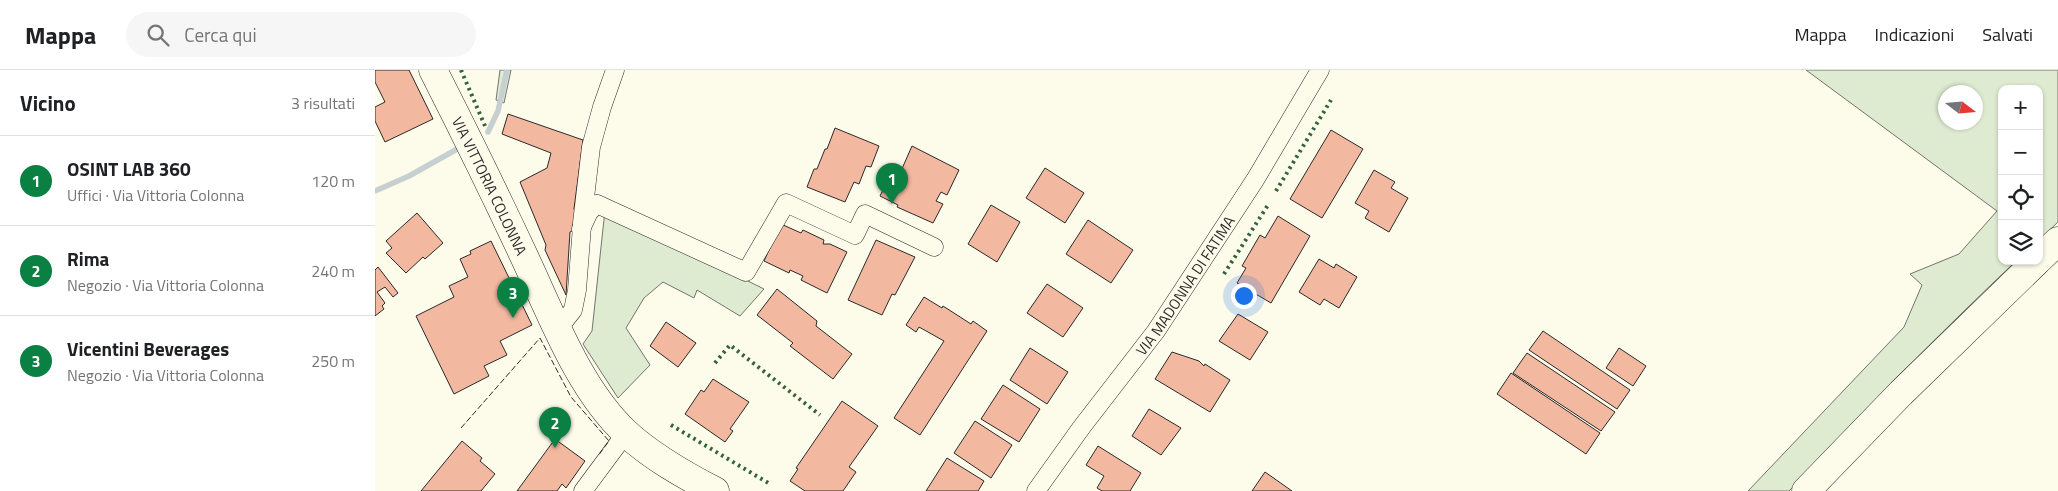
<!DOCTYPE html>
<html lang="it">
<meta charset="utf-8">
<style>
:root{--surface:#fff;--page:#f6f6f6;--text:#202124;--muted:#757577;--line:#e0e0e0;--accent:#0b8043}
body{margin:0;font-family:"Titillium Web",sans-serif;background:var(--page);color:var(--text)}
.controls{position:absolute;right:15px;top:15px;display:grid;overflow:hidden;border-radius:10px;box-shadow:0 1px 4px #0004}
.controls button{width:45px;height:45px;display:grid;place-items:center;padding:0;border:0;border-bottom:1px solid var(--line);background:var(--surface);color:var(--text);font:25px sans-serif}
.compass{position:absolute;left:1563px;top:15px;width:45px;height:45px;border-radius:50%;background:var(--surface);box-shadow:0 1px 4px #0004;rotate:106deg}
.you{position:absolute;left:868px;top:225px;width:18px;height:18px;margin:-12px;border:4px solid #fff;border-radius:50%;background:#1a73e8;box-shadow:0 0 0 8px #1a73e833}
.badge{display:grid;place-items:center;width:32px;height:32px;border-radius:50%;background:var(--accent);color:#fff;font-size:16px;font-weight:700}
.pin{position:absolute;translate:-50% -41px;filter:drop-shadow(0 1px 2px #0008)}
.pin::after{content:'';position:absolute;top:26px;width:18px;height:15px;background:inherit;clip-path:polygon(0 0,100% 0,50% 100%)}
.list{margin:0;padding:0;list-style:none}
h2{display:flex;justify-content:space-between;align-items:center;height:65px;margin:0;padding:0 20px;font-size:21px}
h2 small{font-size:16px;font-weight:400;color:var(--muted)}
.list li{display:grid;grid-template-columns:32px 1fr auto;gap:15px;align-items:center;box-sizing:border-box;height:90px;padding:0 20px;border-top:1px solid var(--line)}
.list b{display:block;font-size:19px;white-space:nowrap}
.list p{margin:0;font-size:16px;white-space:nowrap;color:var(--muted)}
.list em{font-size:16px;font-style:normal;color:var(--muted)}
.icon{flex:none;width:28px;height:28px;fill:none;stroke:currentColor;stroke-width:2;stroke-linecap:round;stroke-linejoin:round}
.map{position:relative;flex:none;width:1683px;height:421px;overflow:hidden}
header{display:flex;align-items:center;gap:30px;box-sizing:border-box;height:70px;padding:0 25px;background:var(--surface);border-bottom:1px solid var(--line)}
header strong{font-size:24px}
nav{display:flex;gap:28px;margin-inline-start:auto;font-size:18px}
.search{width:350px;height:45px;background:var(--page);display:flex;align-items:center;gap:12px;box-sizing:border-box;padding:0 18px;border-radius:28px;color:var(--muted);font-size:19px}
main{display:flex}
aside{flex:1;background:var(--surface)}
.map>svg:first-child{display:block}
.green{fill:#deebd1;stroke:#74746e;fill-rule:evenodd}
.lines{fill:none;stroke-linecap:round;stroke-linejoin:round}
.stream{stroke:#c7d0d0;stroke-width:5.5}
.building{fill:#f2b8a0;stroke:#2b2b2b}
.street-casing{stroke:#2b2b2b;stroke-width:19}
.primary-casing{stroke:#2b2b2b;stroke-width:29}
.highway-casing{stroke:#2b2b2b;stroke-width:29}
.street{stroke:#fdfbea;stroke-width:18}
.primary{stroke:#fdfbea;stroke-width:28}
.highway{stroke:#fdfbea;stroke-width:28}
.hedge{stroke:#34623c;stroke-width:4;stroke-dasharray:2.5 4;stroke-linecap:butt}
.fence{stroke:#2b2b2b;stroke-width:1;stroke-dasharray:6 2.5;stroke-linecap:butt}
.labels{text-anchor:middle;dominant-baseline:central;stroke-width:4;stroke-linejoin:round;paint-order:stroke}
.street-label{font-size:15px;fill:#2b2b2b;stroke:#fdfbea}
</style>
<header>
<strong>Mappa</strong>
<div class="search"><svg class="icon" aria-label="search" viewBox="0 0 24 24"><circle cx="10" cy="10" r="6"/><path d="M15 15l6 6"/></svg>Cerca qui</div>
<nav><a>Mappa</a><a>Indicazioni</a><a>Salvati</a></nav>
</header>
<main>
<aside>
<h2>Vicino<small>3 risultati</small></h2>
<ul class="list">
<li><span class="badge">1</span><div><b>OSINT LAB 360</b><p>Uffici · Via Vittoria Colonna</p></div><em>120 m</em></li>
<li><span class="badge">2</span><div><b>Rima</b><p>Negozio · Via Vittoria Colonna</p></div><em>240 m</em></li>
<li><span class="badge">3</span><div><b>Vicentini Beverages</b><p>Negozio · Via Vittoria Colonna</p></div><em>250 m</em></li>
</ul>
</aside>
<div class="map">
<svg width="1683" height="421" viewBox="0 0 1683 421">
<rect width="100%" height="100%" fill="#fdfbea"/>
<g class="green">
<polygon points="125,0 136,0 129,33 121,30"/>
<path d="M1431,0h252v152l-19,18v-151h-37v172h14c-78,74 -154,151 -227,230h-41l156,-164 18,-42 -12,-11 49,-20 38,-43zM1570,22h30v30h-30z"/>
<polygon points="230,140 389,219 365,246 322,220 319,228 288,212 269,228 251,258 275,295 243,328 208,274 217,261"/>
</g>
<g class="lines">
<g class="stream">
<polyline points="113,62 123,41 132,0"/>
<polyline points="0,121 34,106 84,78"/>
</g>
</g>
<g class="building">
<polygon points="0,0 34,0 58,49 10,72 0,51 0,37 10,32 0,12"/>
<polygon points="133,44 208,70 199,139 202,148 199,160 195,162 191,225 170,180 171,175 145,112 172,98 176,83 127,64"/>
<polygon points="460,58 504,76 496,97 491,96 484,114 479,112 470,132 432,117 439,99 442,99 450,79 452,79"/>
<polygon points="956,60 988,79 947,148 915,129"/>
<polygon points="537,76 584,100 572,125 566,122 561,131 568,134 558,153 522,137 523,135 505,126 515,106 522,110"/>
<polygon points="670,98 709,123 690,153 651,128"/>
<polygon points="999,100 1020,112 1016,118 1033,128 1014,162 990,148 994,141 980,133"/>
<polygon points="616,135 645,152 622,192 593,174"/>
<polygon points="42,143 68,173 50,189 48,187 31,203 11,183 17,178 11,171"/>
<polygon points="903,146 935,166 896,233 862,213 871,198 867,196 885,165 890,168"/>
<polygon points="713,150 758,180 736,213 691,184"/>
<polygon points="406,154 426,163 428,160 449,170 448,174 455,174 472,182 452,223 426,210 428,206 415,200 414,203 389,191"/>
<polygon points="501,170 540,187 520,225 517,224 507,245 473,230"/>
<polygon points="116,171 157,255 125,271 132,285 109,296 114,306 79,324 41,246 79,227 74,216 93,207 85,189 96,184 95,181"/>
<polygon points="944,189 959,198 961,194 982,207 964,238 949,229 945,235 924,222"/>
<polygon points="3,197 23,223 18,227 10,217 2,222 10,233 7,236 9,239 0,246 0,200"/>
<polygon points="672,214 708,238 688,267 652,243"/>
<polygon points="402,219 442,251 441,256 477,284 458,309 415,276 418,273 382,245"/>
<polygon points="549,227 567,238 568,236 596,254 598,251 612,261 545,365 519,348 569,271 544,257 541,262 531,255"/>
<polygon points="863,244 893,262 875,290 844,271"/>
<polygon points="291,252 321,273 303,297 275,276"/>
<polygon points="1168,261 1255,320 1242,339 1154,280"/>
<polygon points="655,278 693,302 672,334 635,310"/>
<polygon points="1244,278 1271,296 1258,316 1231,298"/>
<polygon points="797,282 824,291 829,296 830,294 855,310 835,342 780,309"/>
<polygon points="1152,283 1240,342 1226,361 1138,303"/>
<polygon points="1136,303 1225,363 1211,384 1122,324"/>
<polygon points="338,309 374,332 355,359 358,361 350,372 310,344 326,320 329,322"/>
<polygon points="628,315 665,339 644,372 606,349"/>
<polygon points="467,331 503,356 474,397 481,402 468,421 430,421 415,411 423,399 421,398"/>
<polygon points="774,339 806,358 786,385 757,366"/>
<polygon points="600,351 637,375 616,408 579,383"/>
<polygon points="180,369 210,391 191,418 187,414 182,421 142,421"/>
<polygon points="87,371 107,388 105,391 120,404 106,421 46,421"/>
<polygon points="723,376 766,403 755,421 727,421 722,418 729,406 711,395"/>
<polygon points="572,388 609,411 603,421 551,421"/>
<polygon points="890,402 917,421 877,421"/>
</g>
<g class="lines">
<g class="street-casing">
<g id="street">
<polyline points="207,153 216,77 227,37 240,0"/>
<polyline points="206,159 214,142 222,134 371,202 411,133 480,165 490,144 559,177"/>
<polyline points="183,259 198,240 202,220 207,156"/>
<polyline points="208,421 251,363"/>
<path id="s1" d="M661,421l45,-63 75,-97 99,-151 65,-110"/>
</g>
</g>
<g class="primary-casing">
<g id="primary">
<path id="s2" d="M58,0c31,61 61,122 90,184 28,59 55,134 103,179 26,24 58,42 89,58"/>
</g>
</g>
<g class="highway-casing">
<g id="highway">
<polyline points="1664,189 1683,171"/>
<polyline points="1431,421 1526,323 1662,191"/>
</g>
</g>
<use href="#street" class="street"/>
<use href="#primary" class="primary"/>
<use href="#highway" class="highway"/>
<g class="hedge">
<polyline points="86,0 110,56"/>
<polyline points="901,121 956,30"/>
<polyline points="849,204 893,135"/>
<polyline points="340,293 355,275 445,345"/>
<polyline points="296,355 395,414"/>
</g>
<polyline class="fence" points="86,358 165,268 196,327 234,371 223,386"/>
</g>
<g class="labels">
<g class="street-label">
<text stroke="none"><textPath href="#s2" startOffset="129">VIA VITTORIA COLONNA</textPath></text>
<text stroke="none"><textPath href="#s1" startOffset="254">VIA MADONNA DI FATIMA</textPath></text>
</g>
</g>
</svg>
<div class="controls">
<button>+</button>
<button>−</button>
<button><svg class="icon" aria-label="locate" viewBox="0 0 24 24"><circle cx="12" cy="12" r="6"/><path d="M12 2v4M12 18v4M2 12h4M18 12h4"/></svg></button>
<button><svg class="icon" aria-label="layers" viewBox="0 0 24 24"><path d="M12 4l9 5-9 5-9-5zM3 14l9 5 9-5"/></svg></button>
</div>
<svg class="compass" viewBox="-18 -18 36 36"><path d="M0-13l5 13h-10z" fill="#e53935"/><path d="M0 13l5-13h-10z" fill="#757577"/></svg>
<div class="you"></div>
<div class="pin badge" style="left:517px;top:134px">1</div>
<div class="pin badge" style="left:180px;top:378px">2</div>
<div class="pin badge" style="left:138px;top:248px">3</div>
</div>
</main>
